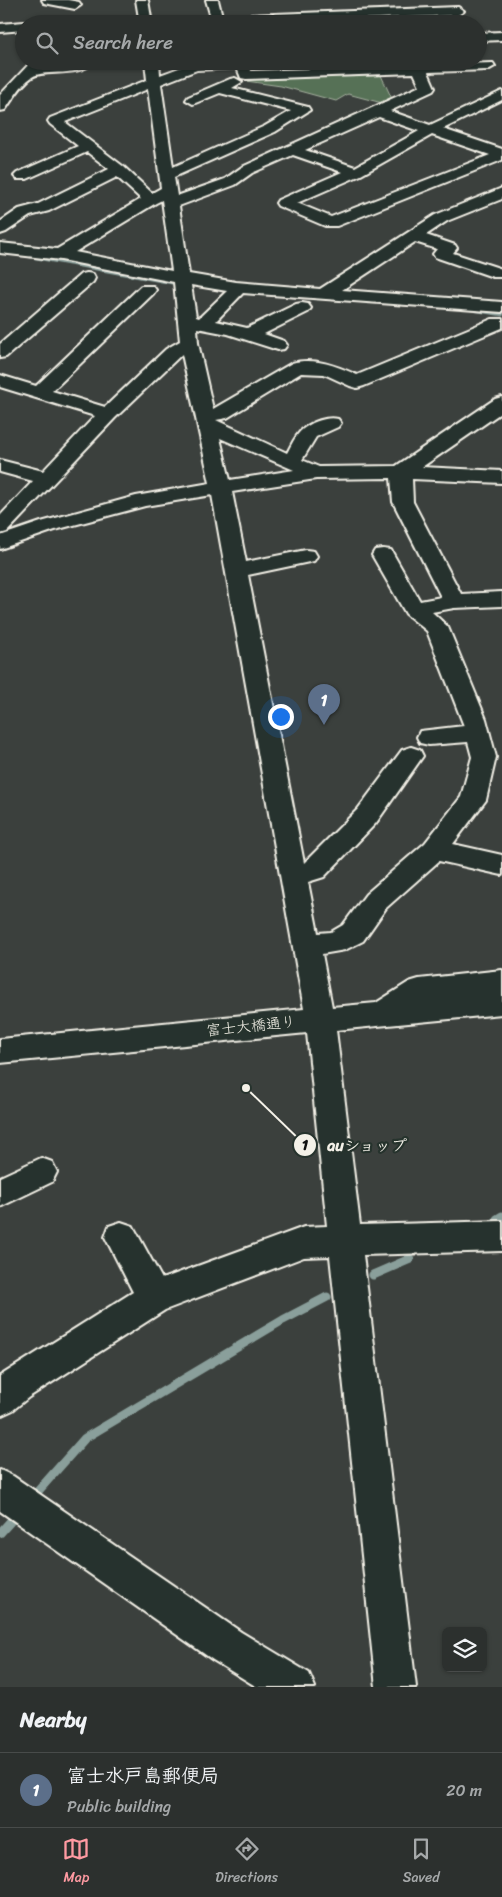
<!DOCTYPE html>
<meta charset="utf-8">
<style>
:root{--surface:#2c302e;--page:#343836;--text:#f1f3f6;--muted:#a6a9aa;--line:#484b4a;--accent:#ff9aa2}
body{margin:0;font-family:Sriracha,"Klee One",sans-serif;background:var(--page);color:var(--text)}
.controls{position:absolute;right:15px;bottom:15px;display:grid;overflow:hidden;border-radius:8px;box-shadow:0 1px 4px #0004}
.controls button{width:45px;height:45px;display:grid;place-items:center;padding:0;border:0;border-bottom:1px solid var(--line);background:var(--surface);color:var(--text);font:25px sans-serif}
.you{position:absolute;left:280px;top:716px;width:18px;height:18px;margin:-12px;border:4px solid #fff;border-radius:50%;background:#1a73e8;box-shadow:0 0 0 8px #1a73e833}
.badge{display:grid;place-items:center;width:32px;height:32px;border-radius:50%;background:var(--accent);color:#fff;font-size:16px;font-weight:700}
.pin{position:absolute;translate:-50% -41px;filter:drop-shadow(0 1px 2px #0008)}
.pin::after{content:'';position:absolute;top:26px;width:18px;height:15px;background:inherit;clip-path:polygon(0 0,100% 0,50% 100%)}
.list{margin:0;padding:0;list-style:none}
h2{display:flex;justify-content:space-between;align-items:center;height:65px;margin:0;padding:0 20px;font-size:21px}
h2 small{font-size:16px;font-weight:400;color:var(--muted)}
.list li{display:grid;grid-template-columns:32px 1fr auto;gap:15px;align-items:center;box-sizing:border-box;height:75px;padding:0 20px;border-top:1px solid var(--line)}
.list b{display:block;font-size:19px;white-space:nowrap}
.list p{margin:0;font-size:16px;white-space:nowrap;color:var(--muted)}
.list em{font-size:16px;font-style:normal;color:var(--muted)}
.icon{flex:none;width:28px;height:28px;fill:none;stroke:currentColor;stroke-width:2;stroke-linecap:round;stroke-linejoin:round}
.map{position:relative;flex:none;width:502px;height:1687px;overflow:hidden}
.search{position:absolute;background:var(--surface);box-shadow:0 1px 4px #0004;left:15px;right:15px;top:15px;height:55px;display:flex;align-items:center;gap:12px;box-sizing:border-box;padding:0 18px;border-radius:28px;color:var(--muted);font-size:19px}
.sheet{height:140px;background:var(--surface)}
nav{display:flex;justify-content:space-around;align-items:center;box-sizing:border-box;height:70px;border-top:1px solid var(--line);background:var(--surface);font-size:14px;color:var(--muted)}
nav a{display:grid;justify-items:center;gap:2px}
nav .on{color:var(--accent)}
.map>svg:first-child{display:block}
.green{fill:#577157;stroke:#a6b1a0}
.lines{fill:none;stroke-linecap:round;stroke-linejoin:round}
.stream-far1{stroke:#8a9f9b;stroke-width:4.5}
.stream{stroke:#8a9f9b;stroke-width:9}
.minor-casing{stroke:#f4f1e8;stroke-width:4}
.minor{fill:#26332d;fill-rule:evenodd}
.labels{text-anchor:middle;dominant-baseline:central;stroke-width:4.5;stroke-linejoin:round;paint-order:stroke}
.street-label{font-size:15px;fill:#f4f1e8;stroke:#26332d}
.leader{fill:none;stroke:#f4f1e8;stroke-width:2}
.callout-dot{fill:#f4f1e8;stroke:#26332d;stroke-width:2}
.mark-label{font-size:15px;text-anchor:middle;font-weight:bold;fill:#111}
.callout-label{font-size:16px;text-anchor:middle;font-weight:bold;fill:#f4f1e8;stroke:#26332d;stroke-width:4.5;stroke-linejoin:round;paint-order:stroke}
</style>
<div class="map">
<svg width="502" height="1687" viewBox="0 0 502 1687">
<rect width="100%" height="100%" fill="#3b403d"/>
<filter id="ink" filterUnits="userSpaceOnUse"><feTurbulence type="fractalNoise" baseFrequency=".02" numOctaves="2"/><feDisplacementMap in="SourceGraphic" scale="10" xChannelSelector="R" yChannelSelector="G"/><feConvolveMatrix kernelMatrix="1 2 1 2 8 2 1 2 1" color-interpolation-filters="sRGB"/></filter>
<g filter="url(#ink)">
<polygon class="green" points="379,71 393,101 386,104 348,94 336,101 281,86 246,81 256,76"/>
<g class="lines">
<g class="stream-far1">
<polyline points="30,256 182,284"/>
<polyline points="471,309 502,314"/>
</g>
<g class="stream">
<polyline points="497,1219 502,1216"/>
<polyline points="373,1275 410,1259"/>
<polyline points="31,1499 85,1438 283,1320 327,1297"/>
<polyline points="0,1533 18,1513"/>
</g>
<g class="minor-casing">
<g id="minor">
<polygon points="42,0 68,0 79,2 81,5 75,9 44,3"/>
<polygon points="136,0 148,0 152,24 140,24"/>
<polygon points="206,0 218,0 222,16 224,16 458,7 464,11 458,15 224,24 212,21"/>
<polygon points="68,19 74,23 51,24 53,21"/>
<polygon points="24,22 29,24 24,24 24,30 0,32 0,24"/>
<polygon points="502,32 502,40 478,41 478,33"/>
<path d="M32,61h14l-4,6 35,-6h17c-14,18 -49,7 -62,16 -12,8 -19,22 -27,33l-5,1v-16z"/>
<path d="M145,61h14l1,14 35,-13 54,-1 2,10 242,-8 2,3 -7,4 -60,2 7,16 -2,3 -43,20 40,14 72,-34v9l-59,29 59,20v11l-165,66h-12l-47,-20 -2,-3 2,-3 64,-28 -49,-17 -41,18 -17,12 -56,21 10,68 47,8 84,7 115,-74 67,-27v11l-55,22 -21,14 29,10 2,3 -4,5 49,16v8h-9l-58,-20 -2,-3 4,-5 -22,-7 -73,48 160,12v10l-259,-19 -27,28 31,7 49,-24 6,-1 6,1 3,4 -3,4 -44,22 20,7 3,4 -3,4 -6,1 -50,-16 -31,-6 1,15 15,66 79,-46c22,-6 45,3 65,12l135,-56h10v9l-138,58 -7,2 -7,-2 -26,-12 -23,-1 -74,45 -11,2 71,33c4,-7 9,-19 16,-24 9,-7 24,-13 35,-10l3,4 -3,4 -22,10 -14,23 17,7 77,-1 99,-67 7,-2v15l-80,55 80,4v12l-90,-4 1,23 48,92 41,-2v14l-48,2 -22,4 16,15 38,92 10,38 -10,43 -33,44 49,11v20l-63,-14 -53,47 -23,33 -18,9 -23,4 10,53 44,-4 33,-21 10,-3 83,-9v44l-166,16 24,195 142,-4v30l-139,4 53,432h-40l-46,-431 -26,1 -139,53 -136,87 -16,13 -13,6v-40l133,-84 -28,-55 4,-11 12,-4 12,4 29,53 142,-52 23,-1 -20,-193 -307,30v-24l304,-30 -92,-514 -67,11 -90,24 -55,19v-13l41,-14 95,-26 74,-13 -28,-129 -67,64 -108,114 -7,2v-18l33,-35 -33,-9v-12l43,11 52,-55 -95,-29v-12l36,11 105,-100h12l3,4 -3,4 -101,97 53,16 61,-58 14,-8 -6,-59 -113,-22 -61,-7v-10l57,6 84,-50 -24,-22 -68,34 -19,5 -24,16 -6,2v-12l19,-13 19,-5 71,-35 -22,-17 -60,27h-10l-3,-3 3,-3 61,-27 -28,-22 -2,-3 2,-3 97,-38zM237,68l4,10 5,1 168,-6 6,13 -178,81 -17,12 -48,17 -3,-19 101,-45 35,-22 -2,-3 -76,-19 10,-6 -7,-4 -5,1 -42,18 -2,3 7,4 27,-11 71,18 -26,15 -92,41 -12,-83 36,-14zM148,89l13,99 -9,5 -28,-26 -59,-45zM379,117l40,14 -64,36 -50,-17zM432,135l58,20 -159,62 -34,-14 64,-28zM162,200l10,71 -97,-19 81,-49zM191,285l36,6 -28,27 -3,-1zM220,438l74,32 -64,10zM391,478l2,24 48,95 -21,4 -29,-51 -8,-1 -8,1 -3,5 34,59 21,17 37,95 -44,5 -3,6 3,6 9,2 39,-3 4,15 -11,40 -36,46 -59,51 -23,31 -12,7 -13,1 -10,-51 16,-5 52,-54 47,-67 -3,-6 -9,-3 -9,3 -44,59 -54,54 -56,-288 66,-14 3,-5 -3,-5 -8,-1 -60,12 -14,-70 84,-13z"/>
<polygon points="87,273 93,274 95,278 93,282 6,357 0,358 0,344 81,274"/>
<polygon points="41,1158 52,1162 57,1172 52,1182 0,1207 0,1177"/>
<polygon points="0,1470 13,1476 241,1632 309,1673 315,1687 257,1687 213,1660 0,1511"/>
</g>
</g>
<use href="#minor" class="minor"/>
</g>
</g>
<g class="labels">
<g class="street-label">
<text transform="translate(251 1026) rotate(-6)">富士大橋通り</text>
</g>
</g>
<path class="leader" d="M246 1088L305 1145"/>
<g class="callout-dot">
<circle cx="246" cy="1088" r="5"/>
<circle cx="305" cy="1145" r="12"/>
</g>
<g class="mark-label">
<text x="305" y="1150">1</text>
</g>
<g class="callout-label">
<text x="367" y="1151">auショップ</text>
</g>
</svg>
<div class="controls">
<button><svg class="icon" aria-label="layers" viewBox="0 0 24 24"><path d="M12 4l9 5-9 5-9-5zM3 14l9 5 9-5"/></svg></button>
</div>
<div class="you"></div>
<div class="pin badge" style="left:324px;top:725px;background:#5c6f8a">1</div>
<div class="search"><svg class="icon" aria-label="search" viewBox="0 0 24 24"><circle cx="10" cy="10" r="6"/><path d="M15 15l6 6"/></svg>Search here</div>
</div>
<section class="sheet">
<h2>Nearby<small></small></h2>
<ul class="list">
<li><span class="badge" style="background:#5c6f8a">1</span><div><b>富士水戸島郵便局</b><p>Public building</p></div><em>20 m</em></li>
</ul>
</section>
<nav>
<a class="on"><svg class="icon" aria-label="map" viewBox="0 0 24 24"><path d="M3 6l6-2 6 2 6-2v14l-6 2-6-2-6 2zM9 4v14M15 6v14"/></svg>Map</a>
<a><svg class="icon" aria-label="directions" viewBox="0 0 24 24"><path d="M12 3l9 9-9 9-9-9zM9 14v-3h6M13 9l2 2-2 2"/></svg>Directions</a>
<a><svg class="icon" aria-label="saved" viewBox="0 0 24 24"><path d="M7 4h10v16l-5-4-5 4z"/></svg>Saved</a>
</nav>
